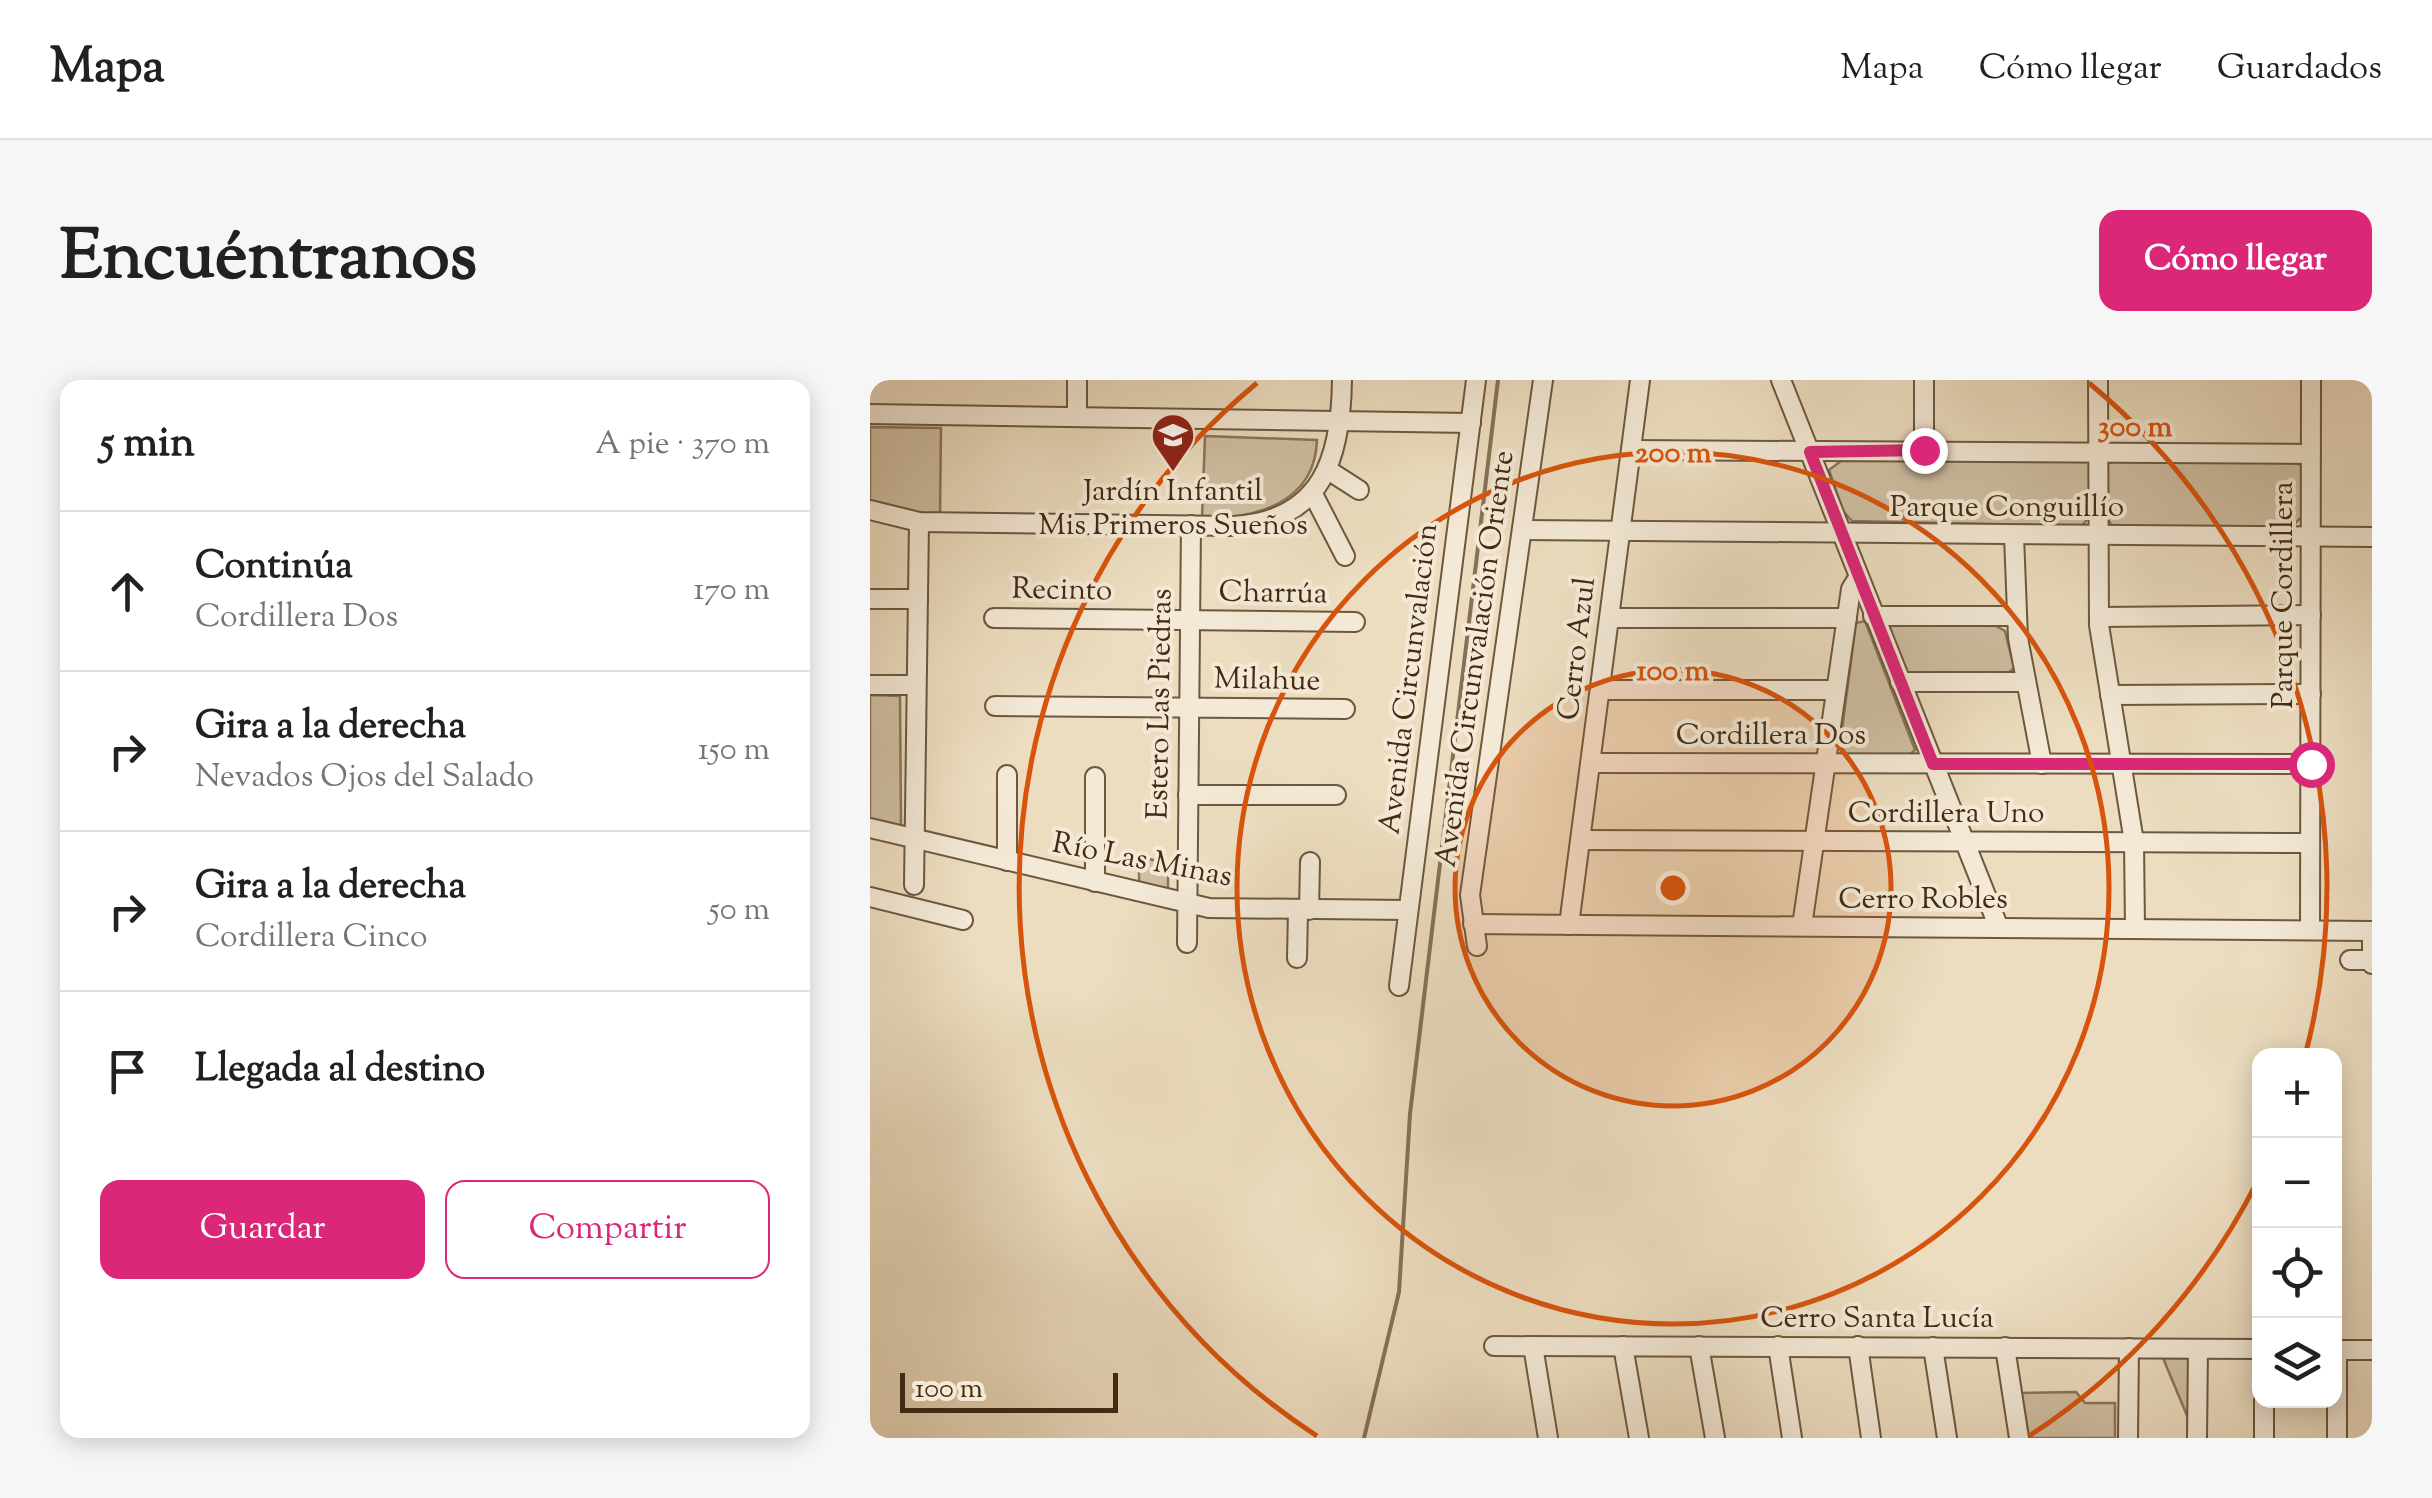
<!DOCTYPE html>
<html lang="es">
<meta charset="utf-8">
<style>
:root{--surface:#fff;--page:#f6f6f6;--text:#202124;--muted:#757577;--line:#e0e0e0;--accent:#db2777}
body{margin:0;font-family:"Sorts Mill Goudy",serif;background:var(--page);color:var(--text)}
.controls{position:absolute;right:30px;bottom:30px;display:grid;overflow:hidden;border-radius:20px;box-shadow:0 5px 25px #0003}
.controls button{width:90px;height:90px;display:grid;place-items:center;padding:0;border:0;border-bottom:2px solid var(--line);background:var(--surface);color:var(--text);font:50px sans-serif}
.scale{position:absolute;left:30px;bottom:25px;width:218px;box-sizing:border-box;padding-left:10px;border:5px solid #432b13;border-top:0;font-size:28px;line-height:35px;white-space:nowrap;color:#432b13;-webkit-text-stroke:8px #f3e9d6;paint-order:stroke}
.stop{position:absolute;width:30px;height:30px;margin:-22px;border:8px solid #db2777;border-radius:50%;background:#fff}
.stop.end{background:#db2777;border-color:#fff;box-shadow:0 2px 10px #0008}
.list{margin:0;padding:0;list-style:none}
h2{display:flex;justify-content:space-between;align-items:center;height:130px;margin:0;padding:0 40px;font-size:42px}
h2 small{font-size:32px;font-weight:400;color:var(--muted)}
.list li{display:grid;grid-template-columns:65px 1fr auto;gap:30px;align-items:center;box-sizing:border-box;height:160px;padding:0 40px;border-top:2px solid var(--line)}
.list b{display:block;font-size:38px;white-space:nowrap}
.list p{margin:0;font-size:32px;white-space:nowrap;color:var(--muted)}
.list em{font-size:32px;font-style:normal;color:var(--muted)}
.actions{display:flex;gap:20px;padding:30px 40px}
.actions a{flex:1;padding:22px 0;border:2px solid var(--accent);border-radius:20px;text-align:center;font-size:35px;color:var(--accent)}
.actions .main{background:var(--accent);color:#fff}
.icon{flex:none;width:55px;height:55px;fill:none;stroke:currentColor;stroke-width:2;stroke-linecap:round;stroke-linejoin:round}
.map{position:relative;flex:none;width:1502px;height:1058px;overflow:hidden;border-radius:20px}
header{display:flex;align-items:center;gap:60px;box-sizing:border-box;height:140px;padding:0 50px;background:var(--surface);border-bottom:2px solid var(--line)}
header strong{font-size:48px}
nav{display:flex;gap:55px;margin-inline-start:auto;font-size:35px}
.intro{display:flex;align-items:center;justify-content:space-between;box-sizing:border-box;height:240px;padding:0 60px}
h1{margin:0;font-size:70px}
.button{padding:25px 45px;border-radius:20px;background:var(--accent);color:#fff;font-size:35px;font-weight:700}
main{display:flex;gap:60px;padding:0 60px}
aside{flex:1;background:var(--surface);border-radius:20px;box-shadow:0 5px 25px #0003}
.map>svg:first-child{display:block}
.green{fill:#cfbfa3;stroke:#89755b;stroke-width:2.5}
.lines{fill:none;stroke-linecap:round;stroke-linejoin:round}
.stream{stroke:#867157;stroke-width:4}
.minor-casing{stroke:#6d583e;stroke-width:22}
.minor{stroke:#f3e9d6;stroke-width:18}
.route{stroke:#db2777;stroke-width:12}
.ring{fill:none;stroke:#d8540d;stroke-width:5}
.labels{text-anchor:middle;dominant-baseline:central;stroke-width:8;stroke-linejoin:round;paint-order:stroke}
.poi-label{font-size:30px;fill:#432b13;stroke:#f3e9d6}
.street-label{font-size:30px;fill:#432b13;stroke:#f3e9d6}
.centre{fill:#d8540d;stroke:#f3e9d6;stroke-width:5}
.ring-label{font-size:30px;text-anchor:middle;font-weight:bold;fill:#d8540d;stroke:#f3e9d6;stroke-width:8;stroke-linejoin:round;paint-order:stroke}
</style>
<header>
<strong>Mapa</strong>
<nav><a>Mapa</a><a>Cómo llegar</a><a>Guardados</a></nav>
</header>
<div class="intro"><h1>Encuéntranos</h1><a class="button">Cómo llegar</a></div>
<main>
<aside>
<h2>5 min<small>A pie · 370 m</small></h2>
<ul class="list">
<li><svg class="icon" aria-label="ahead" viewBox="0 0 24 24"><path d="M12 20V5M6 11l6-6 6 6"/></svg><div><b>Continúa</b><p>Cordillera Dos</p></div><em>170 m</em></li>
<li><svg class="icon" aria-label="right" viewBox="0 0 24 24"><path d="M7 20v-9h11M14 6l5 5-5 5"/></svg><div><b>Gira a la derecha</b><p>Nevados Ojos del Salado</p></div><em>150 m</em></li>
<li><svg class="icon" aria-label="right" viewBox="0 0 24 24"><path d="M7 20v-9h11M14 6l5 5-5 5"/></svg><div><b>Gira a la derecha</b><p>Cordillera Cinco</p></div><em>50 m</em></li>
<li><svg class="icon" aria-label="arrive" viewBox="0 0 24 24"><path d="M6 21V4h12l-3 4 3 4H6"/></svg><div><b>Llegada al destino</b></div></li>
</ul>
<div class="actions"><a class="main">Guardar</a><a>Compartir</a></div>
</aside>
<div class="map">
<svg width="1502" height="1058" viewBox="0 0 1502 1058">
<rect width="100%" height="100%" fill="#ecddc0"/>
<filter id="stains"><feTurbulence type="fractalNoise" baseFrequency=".002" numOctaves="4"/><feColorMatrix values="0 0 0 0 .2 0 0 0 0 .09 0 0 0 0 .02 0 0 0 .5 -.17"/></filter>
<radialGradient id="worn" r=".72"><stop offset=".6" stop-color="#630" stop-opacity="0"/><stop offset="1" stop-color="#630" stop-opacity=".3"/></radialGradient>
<g class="green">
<polygon points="0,47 71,48 70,135 32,135 0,121"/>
<path d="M335,56l112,4c-2,63 -61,79 -115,78z"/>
<polygon points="1216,80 1221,84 1223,132 1212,146 982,141 973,131 959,90 971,81"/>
<polygon points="1244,81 1427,83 1432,86 1432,136 1420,149 1243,147 1234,134 1236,85"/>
<polygon points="995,241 1045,370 1038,376 976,377 970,365 986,243"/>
<polygon points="1021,244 1126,246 1135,251 1144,288 1137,294 1040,294 1033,291 1017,250"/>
<polygon points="0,315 30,316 31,447 0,439"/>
<polygon points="269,477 298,483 298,511 269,505"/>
<polygon points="1293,978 1319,978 1318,1038"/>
<polygon points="1206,1012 1215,1023 1245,1023 1245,1058 1159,1058 1151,1013"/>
</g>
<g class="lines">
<polyline class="stream" points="494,1058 529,912 540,734 628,0"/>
<g class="minor-casing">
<g id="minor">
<polyline points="911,0 1129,548"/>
<polyline points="1228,0 1229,245 1264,462 1265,549"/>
<polyline points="0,34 601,43"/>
<polyline points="207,37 207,0"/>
<polyline points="761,70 1441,74"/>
<polyline points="1054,70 1054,0"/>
<polyline points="458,90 489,110"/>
<polyline points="442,112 475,176"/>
<path d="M0,130l49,12 314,4c90,-5 108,-69 109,-146"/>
<polyline points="652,150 1502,157"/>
<polyline points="1144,156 1148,258 1172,384"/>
<polyline points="0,219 48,219"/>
<polyline points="1003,236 1146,236"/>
<polyline points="1229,237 1441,235"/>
<polyline points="124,238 485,242"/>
<polyline points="740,238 977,238"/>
<polyline points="1030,302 1156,302"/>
<polyline points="0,305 46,305"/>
<polyline points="731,310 966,310"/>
<polyline points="1240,315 1441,314"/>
<polyline points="125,326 475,329"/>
<polyline points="721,383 1441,384"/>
<polyline points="225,397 225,502"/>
<polyline points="318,415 466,415"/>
<polyline points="0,448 339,528 538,530"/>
<polyline points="711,460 1440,463"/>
<polyline points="137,481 137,395"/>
<polyline points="44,505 49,142"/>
<polyline points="0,517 93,540"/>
<polyline points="439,530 440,482"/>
<polyline points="603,544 1502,551"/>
<polyline points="699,545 770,0"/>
<polyline points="932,546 981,209 988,198"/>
<polyline points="1440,550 1441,0"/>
<polyline points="1502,554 1502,584"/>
<polyline points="317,563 321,145"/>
<polyline points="607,566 600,515 673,0"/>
<polyline points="427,578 428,530"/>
<polyline points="1480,580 1500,580"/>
<polyline points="529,606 606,0"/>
<polyline points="624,966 1390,969"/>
<polyline points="663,966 678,1058"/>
<polyline points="753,966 769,1058"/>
<polyline points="829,966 845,1058"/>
<polyline points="908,966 922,1058"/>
<polyline points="988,966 1001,1058"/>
<polyline points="1063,967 1077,1058"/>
<polyline points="1135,967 1149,1058"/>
<polyline points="1464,970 1502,970"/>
<polyline points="1467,970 1467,1058"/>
<polyline points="1394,1021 1394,1058"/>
<polyline points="1258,1058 1259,968"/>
<polyline points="1327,1058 1328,969"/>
</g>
</g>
<use href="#minor" class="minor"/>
</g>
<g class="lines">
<polyline class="route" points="1054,70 940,72 1063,384 1441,384"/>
</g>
<circle cx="803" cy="508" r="218" fill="#d8540d" fill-opacity=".12"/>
<g class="ring">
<circle cx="803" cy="508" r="218"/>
<circle cx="803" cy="508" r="436"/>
<path d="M1388 800A654 654 0 0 1 1159 1056M447 1056A654 654 0 0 1 387 3M1219 3A654 654 0 0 1 1436 672"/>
</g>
<defs>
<g id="school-pin" transform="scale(2.25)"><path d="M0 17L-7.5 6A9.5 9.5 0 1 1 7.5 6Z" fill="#8f2418" stroke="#f3e9d6"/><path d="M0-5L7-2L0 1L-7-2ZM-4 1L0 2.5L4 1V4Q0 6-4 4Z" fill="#fff"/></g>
</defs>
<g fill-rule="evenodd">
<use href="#school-pin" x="303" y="55"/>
</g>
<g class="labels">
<g class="poi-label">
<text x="303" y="112">Jardín Infantil<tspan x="303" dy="34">Mis Primeros Sueños</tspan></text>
</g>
<g class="street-label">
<text x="1137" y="128">Parque Conguillío</text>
<text transform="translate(192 211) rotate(1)">Recinto</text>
<text transform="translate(403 214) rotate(1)">Charrúa</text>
<text transform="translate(1414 215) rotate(-90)">Parque Cordillera</text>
<text transform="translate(708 269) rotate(-83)">Cerro Azul</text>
<text transform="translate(606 279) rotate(-82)">Avenida Circunvalación Oriente</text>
<text transform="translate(540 299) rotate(-83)">Avenida Circunvalación</text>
<text transform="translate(397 301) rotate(1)">Milahue</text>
<text transform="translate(291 324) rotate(-89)">Estero Las Piedras</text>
<text x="901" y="356">Cordillera Dos</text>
<text x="1076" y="434">Cordillera Uno</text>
<text transform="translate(272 481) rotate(11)">Río Las Minas</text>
<text x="1053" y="520">Cerro Robles</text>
<text x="1007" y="939">Cerro Santa Lucía</text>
</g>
</g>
<circle cx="803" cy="508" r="15" class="centre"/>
<g class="ring-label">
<text x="1265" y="56">300 m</text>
<text x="803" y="82">200 m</text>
<text x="803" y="300">100 m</text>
</g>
<rect width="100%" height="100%" filter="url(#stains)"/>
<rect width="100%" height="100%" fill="url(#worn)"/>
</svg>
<div class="controls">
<button>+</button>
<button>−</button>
<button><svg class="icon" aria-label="locate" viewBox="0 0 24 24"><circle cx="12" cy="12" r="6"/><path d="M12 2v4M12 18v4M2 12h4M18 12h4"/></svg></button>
<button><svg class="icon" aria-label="layers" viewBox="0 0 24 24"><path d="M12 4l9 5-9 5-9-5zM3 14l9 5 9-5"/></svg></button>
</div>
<div class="scale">100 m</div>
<div class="stop" style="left:1441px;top:384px"></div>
<div class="stop end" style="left:1054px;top:70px"></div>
</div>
</main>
